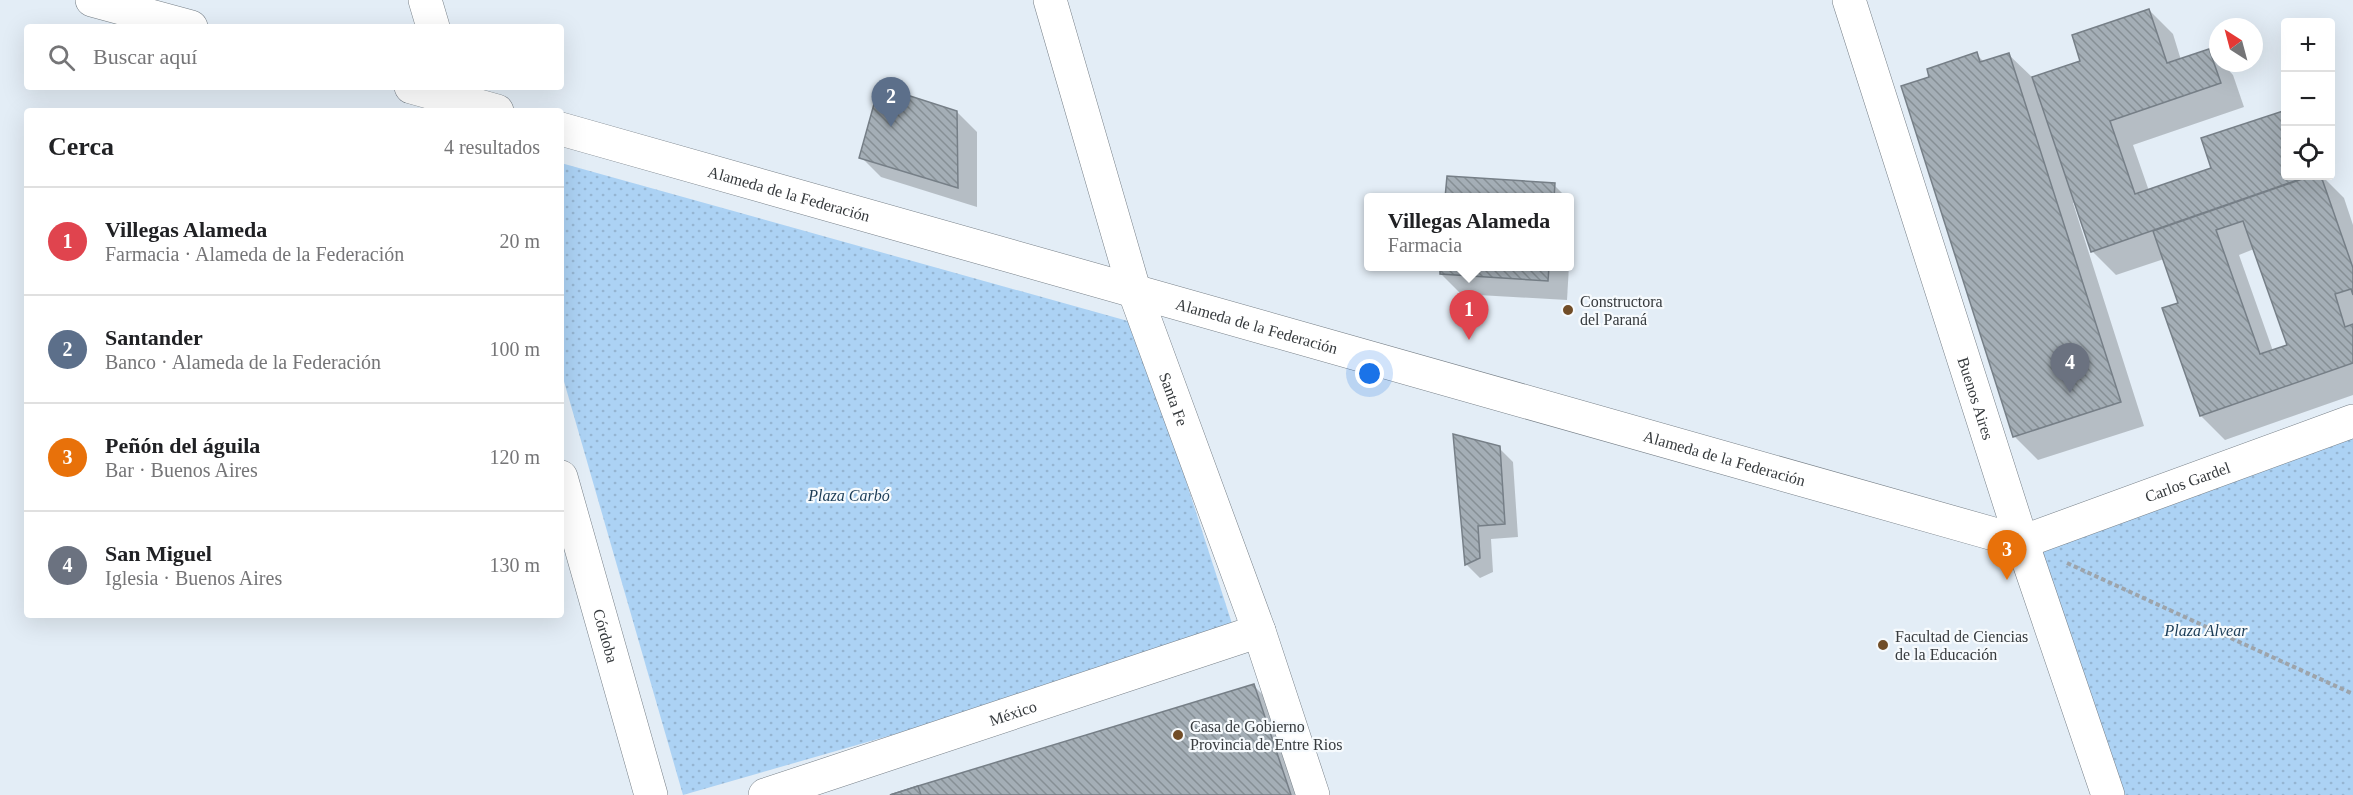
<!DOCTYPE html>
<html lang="es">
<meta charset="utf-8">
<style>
:root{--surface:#fff;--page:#f2f2f2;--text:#202124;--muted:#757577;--line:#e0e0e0;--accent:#1a73e8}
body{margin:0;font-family:"Times New Roman",serif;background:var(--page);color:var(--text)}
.controls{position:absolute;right:18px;top:18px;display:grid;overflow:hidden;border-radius:6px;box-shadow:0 6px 24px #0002}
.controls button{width:54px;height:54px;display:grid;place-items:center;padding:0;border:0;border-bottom:2px solid var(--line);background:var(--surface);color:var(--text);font:30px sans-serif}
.compass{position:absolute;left:2209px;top:18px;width:54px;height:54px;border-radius:50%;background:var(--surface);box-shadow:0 6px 24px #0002;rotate:324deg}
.you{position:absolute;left:1370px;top:374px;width:21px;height:21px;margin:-15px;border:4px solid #fff;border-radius:50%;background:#1a73e8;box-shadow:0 0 0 9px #1a73e833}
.badge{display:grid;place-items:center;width:39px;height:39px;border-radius:50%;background:var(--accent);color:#fff;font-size:20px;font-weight:700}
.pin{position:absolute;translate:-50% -50px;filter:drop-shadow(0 2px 3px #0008)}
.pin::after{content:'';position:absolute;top:32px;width:21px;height:18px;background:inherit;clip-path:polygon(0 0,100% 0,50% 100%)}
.popup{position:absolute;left:1364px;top:193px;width:210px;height:78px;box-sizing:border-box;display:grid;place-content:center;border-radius:6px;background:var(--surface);filter:drop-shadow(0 2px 4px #0005);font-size:20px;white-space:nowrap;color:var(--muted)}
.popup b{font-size:22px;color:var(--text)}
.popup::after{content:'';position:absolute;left:50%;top:100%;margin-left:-12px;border:12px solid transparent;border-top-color:var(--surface)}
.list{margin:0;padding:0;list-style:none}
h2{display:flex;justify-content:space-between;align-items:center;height:78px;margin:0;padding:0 24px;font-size:26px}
h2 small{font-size:20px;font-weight:400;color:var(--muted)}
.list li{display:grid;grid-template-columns:39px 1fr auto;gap:18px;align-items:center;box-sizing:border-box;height:108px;padding:0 24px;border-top:2px solid var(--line)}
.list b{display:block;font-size:22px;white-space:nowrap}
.list p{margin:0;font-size:20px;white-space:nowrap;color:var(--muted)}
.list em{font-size:20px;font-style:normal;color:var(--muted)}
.icon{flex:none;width:33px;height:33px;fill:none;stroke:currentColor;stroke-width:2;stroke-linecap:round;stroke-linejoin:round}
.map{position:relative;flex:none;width:2353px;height:795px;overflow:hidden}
.search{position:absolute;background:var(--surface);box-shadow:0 6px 24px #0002;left:24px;top:24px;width:540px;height:66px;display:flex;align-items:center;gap:15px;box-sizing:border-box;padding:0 21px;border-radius:6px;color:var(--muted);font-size:22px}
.panel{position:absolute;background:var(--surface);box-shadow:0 6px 24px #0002;left:24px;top:108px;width:540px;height:510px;border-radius:6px}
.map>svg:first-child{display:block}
.park{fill:url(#park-dots)}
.shadow{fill:#0003;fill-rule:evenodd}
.building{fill:url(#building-back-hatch);stroke:#767f87;stroke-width:1.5;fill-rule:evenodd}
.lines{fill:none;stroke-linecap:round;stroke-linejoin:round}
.minor-casing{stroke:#767f87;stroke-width:34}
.path{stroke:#9da4ab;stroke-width:4;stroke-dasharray:4.5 3;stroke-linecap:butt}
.minor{stroke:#fff;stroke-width:33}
.poi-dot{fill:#714d27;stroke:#f6fafd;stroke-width:2}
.labels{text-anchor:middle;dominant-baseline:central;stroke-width:4.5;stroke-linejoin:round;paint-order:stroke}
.street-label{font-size:16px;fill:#363a3d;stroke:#f6fafd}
.poi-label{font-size:16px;fill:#363a3d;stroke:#f6fafd;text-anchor:start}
.park-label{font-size:16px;font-style:italic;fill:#1a3b56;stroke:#f6fafd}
</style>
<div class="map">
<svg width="2353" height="795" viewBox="0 0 2353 795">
<defs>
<pattern id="park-dots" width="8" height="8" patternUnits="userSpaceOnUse" patternTransform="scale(1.5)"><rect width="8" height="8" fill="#acd2f4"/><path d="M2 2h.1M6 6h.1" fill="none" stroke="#95b5d2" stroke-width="1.8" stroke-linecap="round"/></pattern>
<pattern id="building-back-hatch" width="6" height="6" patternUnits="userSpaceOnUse" patternTransform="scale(1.5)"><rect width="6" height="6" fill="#a4aeb6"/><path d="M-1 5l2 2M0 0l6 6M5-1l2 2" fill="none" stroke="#868f95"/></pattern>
</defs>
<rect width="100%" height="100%" fill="#e3edf6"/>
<g class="park">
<polygon points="561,163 1135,323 1236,636 683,795 561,371"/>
<polygon points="2353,421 2353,795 2108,795 2022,542"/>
</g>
<g class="shadow">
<path d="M2149,10l24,24 8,26 28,-10 9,9v4h4l11,12 11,32 -111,38 16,46 137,-15h38l2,4 18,18 9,27v170l-128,45 -24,-24 -21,-113 -16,-44 -48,16 -24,-24 -16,-49 -3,1 71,223 -106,34 -24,-24 -83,-358 45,-24 8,8 25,-7 24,23 49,-16zM2254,249l35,97 -16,5 -34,-96z"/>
<polygon points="957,112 977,132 977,207 881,177 861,157"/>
<polygon points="1554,185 1567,198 1447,198"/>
<polygon points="1570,200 1574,204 1570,261"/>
<polygon points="1442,266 1569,266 1567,300 1461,294 1441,274"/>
<polygon points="1499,448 1513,462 1518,537 1491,539 1493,572 1480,578 1466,564"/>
<polygon points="1254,686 1278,710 1306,795 895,795"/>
</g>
<g class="building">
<polygon points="2149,9 2167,63 2209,49 2221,83 2110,121 2135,194 2211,168 2201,138 2286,110 2286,176 2309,176 2091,252 2032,77 2080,61 2072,35"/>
<polygon points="1977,52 1980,62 2009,53 2121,402 2013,437 1901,86 1929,77 1927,69"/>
<polygon points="879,86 957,111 958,188 859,158"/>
<polygon points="1447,176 1555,183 1554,198 1445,198"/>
<path d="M2311,176h10l32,92v27l-2,-6 -16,5 10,33 8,-3v39l-153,53 -38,-108 16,-5 -25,-72zM2243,221l44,124 -27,9 -44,-124z"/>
<polygon points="1440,266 1549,266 1548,281 1440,274"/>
<polygon points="1453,434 1500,446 1505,524 1478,526 1480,558 1465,565"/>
<polygon points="1254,684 1291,795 890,795 918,786"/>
<polygon points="918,786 921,795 890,795"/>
</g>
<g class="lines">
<g class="minor-casing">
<g id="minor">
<polyline points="92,0 191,27"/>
<polyline points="425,0 433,27"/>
<path id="s1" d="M1050,0l85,293 124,338 54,164"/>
<path id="s2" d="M1849,0l173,542 86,253"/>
<polyline points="411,87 497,111"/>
<path id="s3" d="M561,129l1461,413"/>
<path id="s4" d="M561,477l90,318"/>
<path id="s5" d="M2022,542l331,-121"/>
<path id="s6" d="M765,795l494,-164"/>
</g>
</g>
<polyline class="path" points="2067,563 2353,694"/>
<use href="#minor" class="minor"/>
</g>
<g class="poi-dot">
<circle cx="1568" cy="310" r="6"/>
<circle cx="1883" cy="645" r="6"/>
<circle cx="1178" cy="735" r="6"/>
</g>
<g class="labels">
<g class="street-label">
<text stroke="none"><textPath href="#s3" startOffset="237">Alameda de la Federación</textPath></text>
<text stroke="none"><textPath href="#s3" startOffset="723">Alameda de la Federación</textPath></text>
<text stroke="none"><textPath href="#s2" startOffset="418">Buenos Aires</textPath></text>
<text stroke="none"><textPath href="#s1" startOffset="418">Santa Fe</textPath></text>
<text stroke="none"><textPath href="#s3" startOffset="1209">Alameda de la Federación</textPath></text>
<text stroke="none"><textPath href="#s5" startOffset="176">Carlos Gardel</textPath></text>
<text stroke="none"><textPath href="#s4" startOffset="165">Córdoba</textPath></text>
<text stroke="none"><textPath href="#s6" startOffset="261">México</textPath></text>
</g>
<g class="poi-label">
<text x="1580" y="301">Constructora<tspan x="1580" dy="18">del Paraná</tspan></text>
<text x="1895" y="636">Facultad de Ciencias<tspan x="1895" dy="18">de la Educación</tspan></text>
<text x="1190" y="726">Casa de Gobierno<tspan x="1190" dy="18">Provincia de Entre Rios</tspan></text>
</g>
<g class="park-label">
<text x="849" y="495">Plaza Carbó</text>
<text x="2206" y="630">Plaza Alvear</text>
</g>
</g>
</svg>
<div class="controls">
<button>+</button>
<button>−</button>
<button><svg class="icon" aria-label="locate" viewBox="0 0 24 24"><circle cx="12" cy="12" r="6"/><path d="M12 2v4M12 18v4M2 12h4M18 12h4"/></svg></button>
</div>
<svg class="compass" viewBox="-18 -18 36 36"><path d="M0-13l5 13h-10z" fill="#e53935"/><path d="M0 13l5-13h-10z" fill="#757577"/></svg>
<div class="you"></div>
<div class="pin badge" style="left:1469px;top:340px;background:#e0444e">1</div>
<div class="popup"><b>Villegas Alameda</b>Farmacia</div>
<div class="pin badge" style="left:891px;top:127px;background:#5c6f8a">2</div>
<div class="pin badge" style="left:2007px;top:580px;background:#e8710a">3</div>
<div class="pin badge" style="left:2070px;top:393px;background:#6b7280">4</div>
<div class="search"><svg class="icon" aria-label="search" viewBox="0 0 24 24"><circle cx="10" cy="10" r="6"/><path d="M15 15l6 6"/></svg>Buscar aquí</div>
<section class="panel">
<h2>Cerca<small>4 resultados</small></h2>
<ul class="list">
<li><span class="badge" style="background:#e0444e">1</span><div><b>Villegas Alameda</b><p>Farmacia · Alameda de la Federación</p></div><em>20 m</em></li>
<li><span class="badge" style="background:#5c6f8a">2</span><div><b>Santander</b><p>Banco · Alameda de la Federación</p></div><em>100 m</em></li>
<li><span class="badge" style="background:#e8710a">3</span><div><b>Peñón del águila</b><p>Bar · Buenos Aires</p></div><em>120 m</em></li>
<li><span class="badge" style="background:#6b7280">4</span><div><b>San Miguel</b><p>Iglesia · Buenos Aires</p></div><em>130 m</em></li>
</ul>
</section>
</div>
